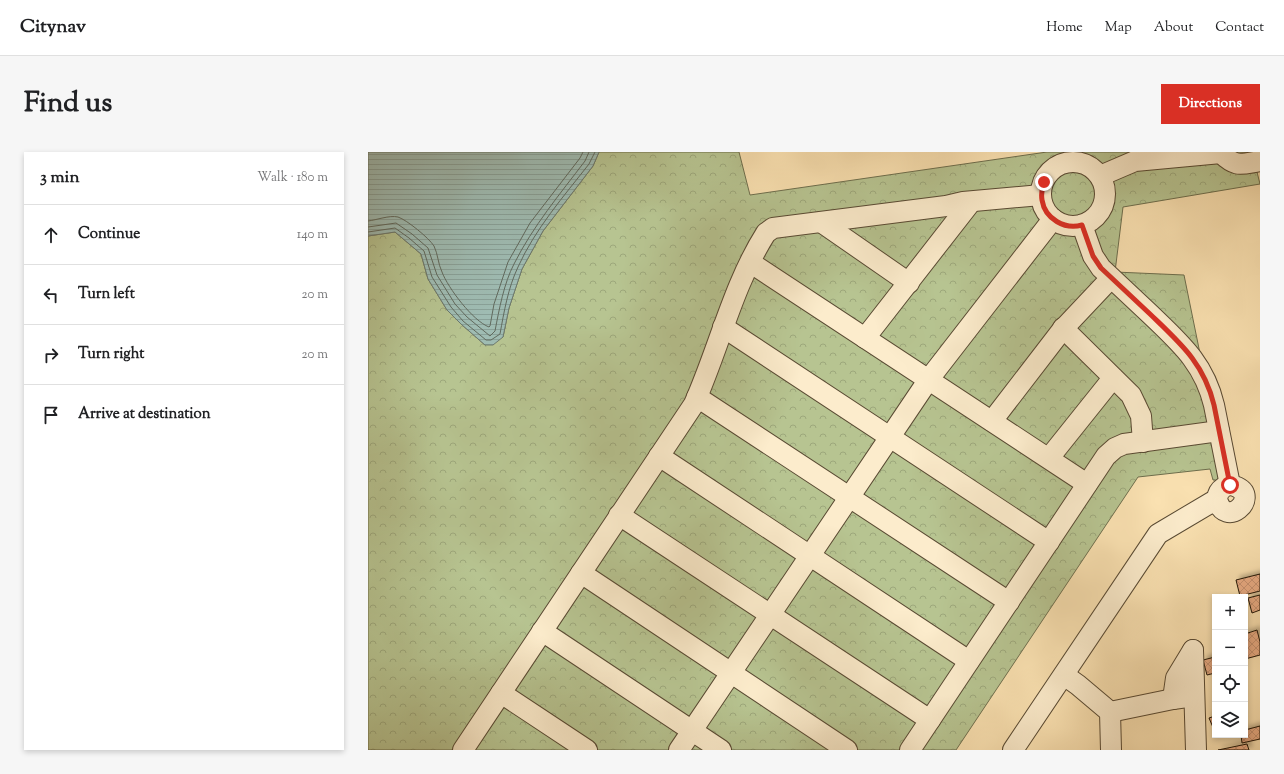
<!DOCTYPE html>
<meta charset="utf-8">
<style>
:root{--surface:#fff;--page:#f6f6f6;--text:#202124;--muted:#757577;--line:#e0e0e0;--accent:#d93025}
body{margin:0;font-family:"Sorts Mill Goudy",serif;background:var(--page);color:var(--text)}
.controls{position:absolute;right:12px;bottom:12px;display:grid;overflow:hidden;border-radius:0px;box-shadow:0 2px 6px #0003}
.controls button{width:36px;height:36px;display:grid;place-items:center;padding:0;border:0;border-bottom:1px solid var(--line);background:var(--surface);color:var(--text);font:20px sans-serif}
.stop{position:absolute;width:12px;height:12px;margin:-9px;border:3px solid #d93025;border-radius:50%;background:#fff}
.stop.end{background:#d93025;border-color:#fff;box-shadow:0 1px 4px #0008}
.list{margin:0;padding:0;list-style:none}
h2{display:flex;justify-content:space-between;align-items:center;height:52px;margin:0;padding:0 16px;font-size:17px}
h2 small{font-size:13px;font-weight:400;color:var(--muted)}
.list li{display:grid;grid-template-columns:26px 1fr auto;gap:12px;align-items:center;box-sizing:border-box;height:60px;padding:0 16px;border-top:1px solid var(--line)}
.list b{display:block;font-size:15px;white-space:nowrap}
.list em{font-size:13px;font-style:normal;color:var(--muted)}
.icon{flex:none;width:22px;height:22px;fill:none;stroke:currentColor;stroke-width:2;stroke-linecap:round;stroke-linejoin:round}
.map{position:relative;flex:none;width:892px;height:598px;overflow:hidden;border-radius:0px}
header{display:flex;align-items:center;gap:24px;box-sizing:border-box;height:56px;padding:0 20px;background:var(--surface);border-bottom:1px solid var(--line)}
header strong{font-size:19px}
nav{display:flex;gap:22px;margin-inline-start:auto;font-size:14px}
.intro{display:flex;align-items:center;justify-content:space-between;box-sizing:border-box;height:96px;padding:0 24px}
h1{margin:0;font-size:28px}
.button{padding:10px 18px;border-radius:0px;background:var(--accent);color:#fff;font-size:14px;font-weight:700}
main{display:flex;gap:24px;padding:0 24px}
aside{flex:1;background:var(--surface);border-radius:0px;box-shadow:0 2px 6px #0003}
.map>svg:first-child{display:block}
.forest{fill:url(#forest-crowns);stroke:#6d6e4d}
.water{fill:url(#water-rules);stroke:#6d7a6f}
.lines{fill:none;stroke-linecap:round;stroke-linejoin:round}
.shore{stroke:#616a5e;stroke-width:1}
.building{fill:url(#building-cross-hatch);stroke:#231809;filter:url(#shadow)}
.minor-casing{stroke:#594a33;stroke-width:22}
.minor{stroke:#fceccc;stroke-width:20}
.route{stroke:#d93025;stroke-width:5}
</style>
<header>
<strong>Citynav</strong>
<nav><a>Home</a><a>Map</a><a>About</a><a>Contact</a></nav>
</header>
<div class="intro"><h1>Find us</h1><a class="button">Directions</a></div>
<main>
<aside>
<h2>3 min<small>Walk · 180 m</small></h2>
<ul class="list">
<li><svg class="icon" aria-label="ahead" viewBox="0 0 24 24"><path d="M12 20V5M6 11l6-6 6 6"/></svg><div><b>Continue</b></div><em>140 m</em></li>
<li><svg class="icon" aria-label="left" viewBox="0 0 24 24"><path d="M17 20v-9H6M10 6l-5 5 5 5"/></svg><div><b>Turn left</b></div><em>20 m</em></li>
<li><svg class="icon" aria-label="right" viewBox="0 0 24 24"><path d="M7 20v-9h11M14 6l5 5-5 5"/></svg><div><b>Turn right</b></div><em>20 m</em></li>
<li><svg class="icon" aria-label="arrive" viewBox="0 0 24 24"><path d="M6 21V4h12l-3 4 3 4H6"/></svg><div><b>Arrive at destination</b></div></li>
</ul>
</aside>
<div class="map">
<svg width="892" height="598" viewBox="0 0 892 598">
<defs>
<pattern id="forest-crowns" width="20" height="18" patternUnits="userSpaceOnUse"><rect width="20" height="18" fill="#b7c491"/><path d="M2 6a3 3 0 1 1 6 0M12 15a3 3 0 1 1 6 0" fill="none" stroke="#9da87c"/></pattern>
<pattern id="water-rules" width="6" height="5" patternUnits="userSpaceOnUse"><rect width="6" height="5" fill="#9fbcb3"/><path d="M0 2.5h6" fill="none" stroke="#89a199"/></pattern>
<pattern id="building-cross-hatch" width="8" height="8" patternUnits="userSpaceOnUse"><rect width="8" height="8" fill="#e7ab83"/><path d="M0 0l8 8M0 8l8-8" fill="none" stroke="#c69270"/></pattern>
<filter id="shadow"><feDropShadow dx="3.5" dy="-3.5" stdDeviation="2" flood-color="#0004"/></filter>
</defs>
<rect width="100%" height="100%" fill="#fae1b1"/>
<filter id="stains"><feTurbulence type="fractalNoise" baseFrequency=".005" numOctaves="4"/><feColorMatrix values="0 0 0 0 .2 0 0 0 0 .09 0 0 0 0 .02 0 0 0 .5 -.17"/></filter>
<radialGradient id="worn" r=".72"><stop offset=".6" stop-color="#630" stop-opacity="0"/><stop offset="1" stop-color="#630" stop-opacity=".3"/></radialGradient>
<polygon class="forest" points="231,0 371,0 382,43 679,0 884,0 892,32 755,55 747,120 816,123 858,329 845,328 842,317 770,325 588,598 0,598 0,84 27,80 53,102 60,127 79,158 93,172 117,193 135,185 141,156 154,117 175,79 225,14"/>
<polygon class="water" points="0,0 231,0 225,14 175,79 154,117 141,156 135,185 125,193 117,193 93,172 79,158 60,127 53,102 27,80 0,84"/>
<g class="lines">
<g class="shore">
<path d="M0,69c9,-1 21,-6 30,-4 9,3 31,21 36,29 4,8 4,18 8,26 6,16 31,49 47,55l1,-1 4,-22 14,-42 22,-39 50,-65 3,-6"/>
<path d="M0,75l28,-4 16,11 16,14 9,27 18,29 12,13 23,19 5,-5c4,-21 9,-48 19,-67 19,-38 46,-70 71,-103l4,-9"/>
<path d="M0,80l27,-4 14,10 15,13 8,26 19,30 12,14 23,19h5l9,-6c4,-22 8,-46 18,-67 17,-38 46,-71 71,-103l6,-12"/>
</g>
</g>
<g class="building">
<polygon points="892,422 892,439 872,444 868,428"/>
<polygon points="892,443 892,458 884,461 880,446"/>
<polygon points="889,478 892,490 892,503 877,507 877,482"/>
<polygon points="847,505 847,521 839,523 835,508"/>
<polygon points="847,564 847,580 841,566"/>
<polygon points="892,574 892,587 874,591 873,583 877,583 877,578"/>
<polygon points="879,592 881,598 850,598"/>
</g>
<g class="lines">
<g class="minor-casing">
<g id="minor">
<path d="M853,0v1c15,15 20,11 39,8"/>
<circle cx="705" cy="42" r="32"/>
<polyline points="732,24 767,9 853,1"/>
<polyline points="453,70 541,131"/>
<path d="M714,73l11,31 8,12c17,16 33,31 49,46 30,29 54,49 64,91l16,80"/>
<polyline points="383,111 719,332"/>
<polyline points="355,175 681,390"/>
<polyline points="695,176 763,243 773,264 775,290"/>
<polyline points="497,186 603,50"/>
<polyline points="329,245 641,450"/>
<polyline points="624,269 694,178 743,126"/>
<polyline points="291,304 601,509"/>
<polyline points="681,306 745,226"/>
<polyline points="251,363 562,568"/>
<polyline points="213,421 479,598"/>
<polyline points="174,479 353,598"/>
<polyline points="825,498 828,598"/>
<polyline points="696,523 710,533 742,560 743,598"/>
<polyline points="133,541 219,598"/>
<polyline points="805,547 808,526 825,498"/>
<polyline points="742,560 805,547 826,544"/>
<path d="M95,598l231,-346c25,-56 39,-119 72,-171l7,-5 173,-22 17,-4 78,-7"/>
<polyline points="311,598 561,227 685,67"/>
<polyline points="542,598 738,304 747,296 756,292 851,279"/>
<path d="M645,598l145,-216 59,-35c1,-10 10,-17 20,-12 23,11 -12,43 -20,12"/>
</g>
</g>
<use href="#minor" class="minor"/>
</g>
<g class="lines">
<path class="route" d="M676,30c-2,6 -3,12 -2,18 3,19 23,30 40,25l11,31 8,12c17,16 33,31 49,46 30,29 54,49 64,91l16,80"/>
</g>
<rect width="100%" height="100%" filter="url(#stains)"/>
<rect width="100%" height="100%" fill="url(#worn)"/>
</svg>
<div class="controls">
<button>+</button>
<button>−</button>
<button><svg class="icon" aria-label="locate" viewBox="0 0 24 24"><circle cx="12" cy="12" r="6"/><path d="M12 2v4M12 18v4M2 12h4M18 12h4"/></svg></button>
<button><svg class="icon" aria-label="layers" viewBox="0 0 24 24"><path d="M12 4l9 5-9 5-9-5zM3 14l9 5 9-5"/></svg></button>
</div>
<div class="stop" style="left:862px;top:333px"></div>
<div class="stop end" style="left:676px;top:30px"></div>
</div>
</main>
